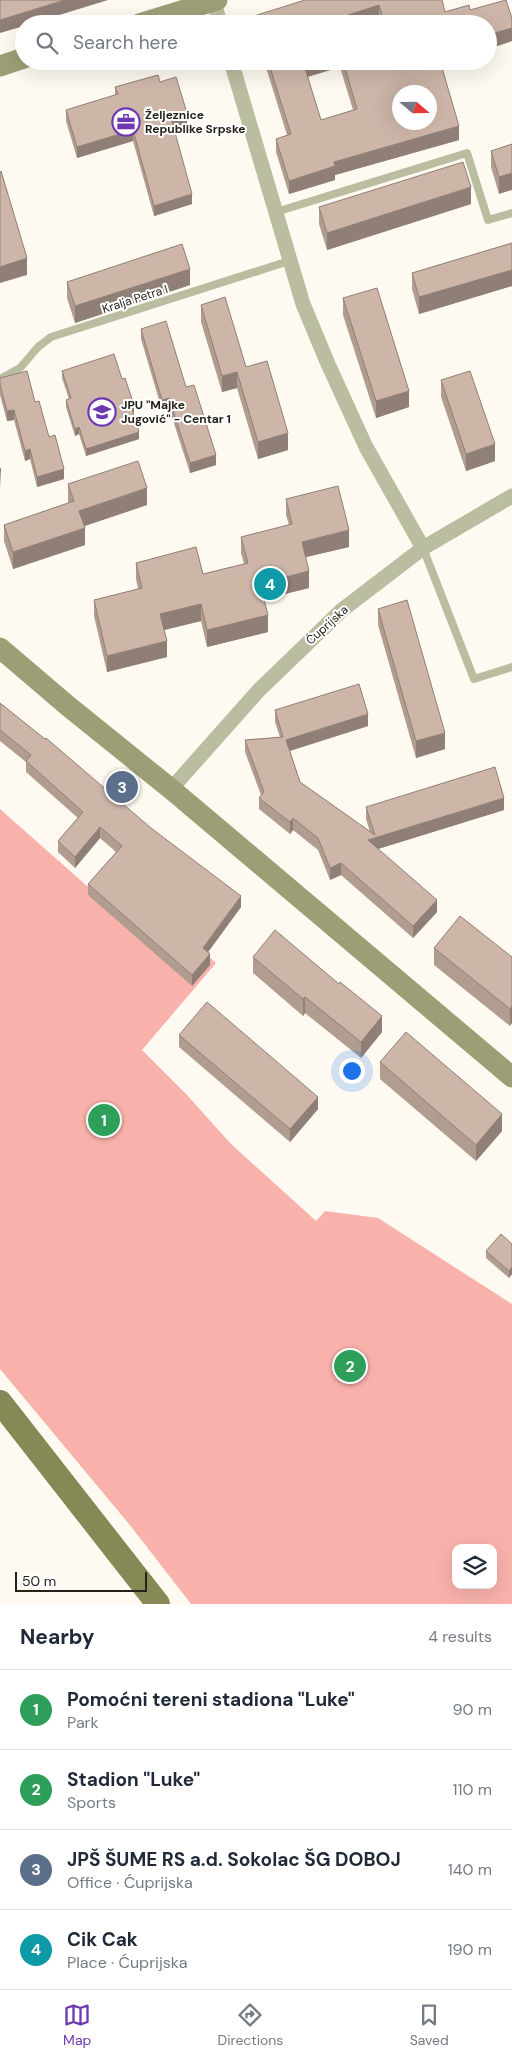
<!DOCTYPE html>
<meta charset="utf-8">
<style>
:root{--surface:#fff;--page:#f2f2f3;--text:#1f2937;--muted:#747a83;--line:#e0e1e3;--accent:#6e39b0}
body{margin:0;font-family:"DM Sans",sans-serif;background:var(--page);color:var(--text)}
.controls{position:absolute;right:15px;bottom:15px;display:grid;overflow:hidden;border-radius:10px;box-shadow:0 5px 20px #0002}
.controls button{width:45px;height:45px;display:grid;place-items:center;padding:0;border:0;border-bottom:1px solid var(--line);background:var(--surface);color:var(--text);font:25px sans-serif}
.compass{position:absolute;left:392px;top:85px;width:45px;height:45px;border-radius:50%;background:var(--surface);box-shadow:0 5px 20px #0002;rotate:110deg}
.scale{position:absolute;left:15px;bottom:12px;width:132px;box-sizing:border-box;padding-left:5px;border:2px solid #26221a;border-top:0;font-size:14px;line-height:18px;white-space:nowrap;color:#26221a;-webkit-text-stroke:4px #fff;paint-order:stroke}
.you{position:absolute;left:351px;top:1070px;width:18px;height:18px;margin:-12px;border:4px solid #fff;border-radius:50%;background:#1a73e8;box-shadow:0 0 0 8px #1a73e833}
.badge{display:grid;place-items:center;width:32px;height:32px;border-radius:50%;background:var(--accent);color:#fff;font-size:16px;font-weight:700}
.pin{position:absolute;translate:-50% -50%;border:2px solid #fff;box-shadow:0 1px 5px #0006}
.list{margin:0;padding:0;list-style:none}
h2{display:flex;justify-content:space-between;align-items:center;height:65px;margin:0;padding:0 20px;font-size:21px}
h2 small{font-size:16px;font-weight:400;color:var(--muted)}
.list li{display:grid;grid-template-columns:32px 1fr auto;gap:15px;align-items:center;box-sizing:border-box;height:80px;padding:0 20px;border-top:1px solid var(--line)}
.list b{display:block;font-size:19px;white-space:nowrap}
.list p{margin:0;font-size:16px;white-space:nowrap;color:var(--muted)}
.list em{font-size:16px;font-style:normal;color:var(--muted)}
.icon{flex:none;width:28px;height:28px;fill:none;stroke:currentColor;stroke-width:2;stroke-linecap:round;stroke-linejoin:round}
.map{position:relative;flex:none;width:512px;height:1604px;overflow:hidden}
.search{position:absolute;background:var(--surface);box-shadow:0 5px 20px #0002;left:15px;right:15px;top:15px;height:55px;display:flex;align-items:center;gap:12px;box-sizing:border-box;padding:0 18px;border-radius:28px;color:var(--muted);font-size:19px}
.sheet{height:385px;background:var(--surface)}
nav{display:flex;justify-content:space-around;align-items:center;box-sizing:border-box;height:70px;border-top:1px solid var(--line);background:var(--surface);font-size:14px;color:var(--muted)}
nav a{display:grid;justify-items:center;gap:2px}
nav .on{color:var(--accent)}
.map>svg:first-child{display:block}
.green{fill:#f9b2ab;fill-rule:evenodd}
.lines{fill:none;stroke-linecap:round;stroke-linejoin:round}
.lane{stroke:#bbbda1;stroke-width:8}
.street{stroke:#bbbda1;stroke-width:15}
.secondary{stroke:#9c9f76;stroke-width:21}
.primary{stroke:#868955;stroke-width:24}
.wall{fill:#b09d90;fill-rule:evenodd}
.shaded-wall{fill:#907f76}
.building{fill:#cdb6a8;stroke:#907f76;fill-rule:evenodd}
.labels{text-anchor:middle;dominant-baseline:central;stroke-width:4;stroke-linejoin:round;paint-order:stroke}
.poi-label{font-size:12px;font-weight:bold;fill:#26221a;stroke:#fff;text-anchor:start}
.street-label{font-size:12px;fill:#26221a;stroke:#fff}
</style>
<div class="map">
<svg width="512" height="1604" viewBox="0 0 512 1604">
<rect width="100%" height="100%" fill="#fffaf1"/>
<path class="green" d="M0,809l87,77 17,-20 112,97 -74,87 45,45 44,49 85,77 9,-10 53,7 134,86v300h-321l-62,-80 -129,-155zM456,1548h37v37h-37z"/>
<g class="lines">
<g class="lane">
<polyline points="276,212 467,153 488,220 512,213"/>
<polyline points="0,379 20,368 38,347 51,337 289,261"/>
<polyline points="423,548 474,679 512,667"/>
</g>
<g class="street">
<polyline points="214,1 220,24"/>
<polyline points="231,61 303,304 328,364 366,447 423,548"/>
<polyline points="171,789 259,690 342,610 423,548 512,496"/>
</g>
<g class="secondary">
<polyline points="139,24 217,0"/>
<polyline points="0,66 24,58"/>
<polyline points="0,648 68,706 171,789 512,1077"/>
</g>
<polyline class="primary" points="0,1402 158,1604"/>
</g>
<g class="wall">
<polygon points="442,0 445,12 470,10 512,18 512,41 488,49 488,24 381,24 379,19 363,24 254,24 254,16"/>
<path d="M264,61h99l2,6 84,-6v7l-6,2 16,70 -124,35v5l-46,14 -13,-42v-13l11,-4zM340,67l13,43 -32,10 -14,-43z"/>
<polygon points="160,82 187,124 173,127 192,204 154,216 133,141 77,158 66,121 66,110 115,95 115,87"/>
<polygon points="512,144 499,194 491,167 491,151"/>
<polygon points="471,204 327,250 319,224 319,207"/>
<polygon points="512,243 512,286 419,314 412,289 412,273"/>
<polygon points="67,282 190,285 75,323 67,298"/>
<polygon points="343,298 409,407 376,418 343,315"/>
<polygon points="201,305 246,367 288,450 258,459 237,388 222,392 201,322"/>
<polygon points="141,329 216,465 190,473 169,408 162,410 141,339"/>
<polygon points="62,371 122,379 134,412 133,412 139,439 86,456 79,434 75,436 66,407 66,400 69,399 62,378"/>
<polygon points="0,378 35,402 64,479 37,487 30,459 25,461 14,420 7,421 0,395"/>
<polygon points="441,380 495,461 466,471 441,397"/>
<polygon points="68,484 147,505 84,526 85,545 13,569 4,541 4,525 68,503"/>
<polygon points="286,499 349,547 306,557 309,588 264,599 268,632 207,647 201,621 164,630 167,657 107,672 94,616 94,600 138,589 136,579 136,563 203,574 244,564 241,553 241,537 289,525 286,515"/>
<polygon points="378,609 445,749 416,758 378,625"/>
<polygon points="0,703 241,907 208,952 210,965 192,986 88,895 88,884 116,852 100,838 75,868 58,852 58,841 78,818 26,772 26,762 0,741"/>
<polygon points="275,710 368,726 290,751 300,782 370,832 366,819 366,807 504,810 378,849 437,912 413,938 341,875 330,880 318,850 293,830 290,834 259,809 259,798 261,795 245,752 245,740 280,737 275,722"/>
<polygon points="434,948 512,957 510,1026 434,965"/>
<polygon points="253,957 382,1032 361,1058 305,1013 303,1016 253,973"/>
<polygon points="179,1035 318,1109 290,1142 179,1047"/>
<polygon points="380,1062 502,1131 476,1161 380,1079"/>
<polygon points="512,1244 512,1274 509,1278 486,1258 486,1251"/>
</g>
<g class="shaded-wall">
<polygon points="65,0 108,0 30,24 24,24 24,26 0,33 0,20"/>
<polygon points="379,5 379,19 363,24 348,24 348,15"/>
<polygon points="512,28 512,41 488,49 488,35"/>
<polygon points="314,61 340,61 340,67 304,78 304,65"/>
<polygon points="439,61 449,61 449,68 439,71"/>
<polygon points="187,113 187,124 171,128 171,118"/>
<polygon points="459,126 459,140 335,175 335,180 289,194 289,181 334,162"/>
<polygon points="133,130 133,141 77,158 77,147"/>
<polygon points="512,173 512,190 499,194 499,177"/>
<polygon points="471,187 471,204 327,250 327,233"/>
<polygon points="192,194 192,204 154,216 154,206"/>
<polygon points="27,258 27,275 0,283 0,267"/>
<polygon points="190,269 190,285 75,323 75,306"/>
<polygon points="512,270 512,286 419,314 419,297"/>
<polygon points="237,372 237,388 222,392 222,376"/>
<polygon points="409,391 409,407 376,418 376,401"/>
<polygon points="169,398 169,408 162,410 162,400"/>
<polygon points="134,405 134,412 131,413 131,406"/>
<polygon points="14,410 14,420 7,421 7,411"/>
<polygon points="79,427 79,434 75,436 75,429"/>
<polygon points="139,432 139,439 86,456 86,449"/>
<polygon points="288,433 288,450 258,459 258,442"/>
<polygon points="495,444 495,461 466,471 466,454"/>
<polygon points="30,449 30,459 25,461 25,451"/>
<polygon points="216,455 216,465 190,473 190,463"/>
<polygon points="0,468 1,468 0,488"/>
<polygon points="64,469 64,479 37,487 37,477"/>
<polygon points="147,488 147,505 79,528 79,511"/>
<polygon points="85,528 85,545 13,569 13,552"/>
<polygon points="349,530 349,547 302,558 302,542"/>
<polygon points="309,571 309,588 260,600 260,584"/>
<polygon points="201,604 201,621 160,631 160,614"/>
<polygon points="268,615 268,632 207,647 207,630"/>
<polygon points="167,641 167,657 107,672 107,656"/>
<polygon points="368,714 368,726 286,752 286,740"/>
<polygon points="445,733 445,749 416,758 416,741"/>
<polygon points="504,798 504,810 368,852 368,840"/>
<polygon points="293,818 293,830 290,834 290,822"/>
<polygon points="100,827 100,838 75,868 75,857"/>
<polygon points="341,863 341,875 330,880 330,868"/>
<polygon points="241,896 241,907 203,959 203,948"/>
<polygon points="437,900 437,912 413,938 413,926"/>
<polygon points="210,954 210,965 192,986 192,975"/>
<polygon points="305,997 305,1013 303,1016 303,999"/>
<polygon points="512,1006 512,1023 510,1026 510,1009"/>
<polygon points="382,1016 382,1032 361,1058 361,1042"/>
<polygon points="318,1097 318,1109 290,1142 290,1129"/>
<polygon points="502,1114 502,1131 476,1161 476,1145"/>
<polygon points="512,1267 512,1274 509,1278 509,1271"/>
</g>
<g class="building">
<polygon points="0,0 65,0 0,20"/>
<polygon points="305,0 442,0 445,12 469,5 470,10 506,0 512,18 512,28 488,35 488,24 385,24 379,5 348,15 351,24 257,24 254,16"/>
<path d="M268,61h46l-10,4 17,55 36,-11 -14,-48h20l2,6 19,-6h56l19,65 -125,36 1,4 -46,15 -13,-42 15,-5zM400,92h30v30h-30z"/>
<polygon points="158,75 160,82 176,77 187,113 171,118 192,194 154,206 133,130 77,147 66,110 118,94 115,87"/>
<polygon points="512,144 512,173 499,177 491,151"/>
<polygon points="463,162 471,187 327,233 319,207"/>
<polygon points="1,171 27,258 0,267 0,172"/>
<polygon points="512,243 512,270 419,297 412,273"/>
<polygon points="182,244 190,269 75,306 67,282"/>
<polygon points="377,288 409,391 376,401 343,298"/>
<polygon points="225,297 246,367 267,361 288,433 258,442 237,372 222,376 201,305"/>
<polygon points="166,321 186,387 194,385 216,455 190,463 169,398 162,400 141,329"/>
<polygon points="114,354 122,379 125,378 134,405 131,406 139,432 86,449 79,427 75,429 66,400 71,398 62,371"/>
<polygon points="27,371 35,402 39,401 49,437 55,435 64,469 37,477 30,449 25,451 14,410 7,411 0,385 0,378"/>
<polygon points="470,371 495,444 466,454 441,380"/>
<polygon points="138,461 147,488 79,511 85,528 13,552 4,525 74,501 68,484"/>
<polygon points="338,486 349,530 302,542 309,571 260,584 268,615 207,630 201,604 160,614 167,641 107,656 94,600 142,588 136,563 196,547 203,574 248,563 241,537 292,524 286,499"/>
<polygon points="407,600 445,733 416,741 378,609"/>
<polygon points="359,684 368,714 286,740 300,782 375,835 366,807 495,767 504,798 368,840 437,900 413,926 341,863 330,868 318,838 293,818 290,822 259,798 264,792 245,740 283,737 275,710"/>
<polygon points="0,703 45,739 46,738 151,828 241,896 203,948 210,954 192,975 88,884 122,846 100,827 75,857 58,841 83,812 26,761 31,755 0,730"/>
<polygon points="460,916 512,957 512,1006 510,1009 434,948"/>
<polygon points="275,930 339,984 340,982 382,1016 361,1042 305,997 303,999 253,957"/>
<polygon points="207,1002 318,1097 290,1129 179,1035"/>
<polygon points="406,1032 502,1114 476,1145 380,1062"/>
<polygon points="501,1234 512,1244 512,1267 509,1271 486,1251"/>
</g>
<defs>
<g id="office-ring" transform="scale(1.4375)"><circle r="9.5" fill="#fff" stroke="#6e39b0" stroke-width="1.5"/><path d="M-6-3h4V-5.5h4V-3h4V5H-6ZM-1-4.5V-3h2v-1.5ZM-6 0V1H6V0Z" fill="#6e39b0"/></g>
<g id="school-ring" transform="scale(1.4375)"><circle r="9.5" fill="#fff" stroke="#6e39b0" stroke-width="1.5"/><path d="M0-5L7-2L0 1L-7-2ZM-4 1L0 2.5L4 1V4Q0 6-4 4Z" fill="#6e39b0"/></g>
</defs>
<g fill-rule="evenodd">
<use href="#office-ring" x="126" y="122"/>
<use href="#school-ring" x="102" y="412"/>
</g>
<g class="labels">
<g class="poi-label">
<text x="145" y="115">Željeznice<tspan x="145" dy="14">Republike Srpske</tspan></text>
<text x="121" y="405">JPU "Majke<tspan x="121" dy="14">Jugović" - Centar 1</tspan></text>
</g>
<g class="street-label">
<text transform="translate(135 299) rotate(-18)">Kralja Petra I</text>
<text transform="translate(327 625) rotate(-42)">Ćuprijska</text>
</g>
</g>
</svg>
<div class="controls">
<button><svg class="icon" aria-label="layers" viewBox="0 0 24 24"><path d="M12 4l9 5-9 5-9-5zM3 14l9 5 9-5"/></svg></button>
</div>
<svg class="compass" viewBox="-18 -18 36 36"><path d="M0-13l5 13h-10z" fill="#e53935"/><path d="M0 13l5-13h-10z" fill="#747a83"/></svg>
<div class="scale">50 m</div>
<div class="you"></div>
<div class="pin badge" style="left:104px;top:1120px;background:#2e9e5b">1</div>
<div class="pin badge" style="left:350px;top:1366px;background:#2e9e5b">2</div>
<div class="pin badge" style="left:122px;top:787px;background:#5c6f8a">3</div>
<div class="pin badge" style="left:270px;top:584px;background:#0f9aa8">4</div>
<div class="search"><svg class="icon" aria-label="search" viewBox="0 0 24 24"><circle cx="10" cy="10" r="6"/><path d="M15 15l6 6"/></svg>Search here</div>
</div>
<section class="sheet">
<h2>Nearby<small>4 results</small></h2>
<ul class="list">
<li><span class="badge" style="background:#2e9e5b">1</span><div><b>Pomoćni tereni stadiona &quot;Luke&quot;</b><p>Park</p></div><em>90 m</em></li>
<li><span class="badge" style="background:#2e9e5b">2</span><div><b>Stadion &quot;Luke&quot;</b><p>Sports</p></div><em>110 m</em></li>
<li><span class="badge" style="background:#5c6f8a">3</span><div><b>JPŠ ŠUME RS a.d. Sokolac ŠG DOBOJ</b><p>Office · Ćuprijska</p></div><em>140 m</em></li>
<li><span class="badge" style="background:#0f9aa8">4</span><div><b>Cik Cak</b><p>Place · Ćuprijska</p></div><em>190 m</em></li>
</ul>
</section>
<nav>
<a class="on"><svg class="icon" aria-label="map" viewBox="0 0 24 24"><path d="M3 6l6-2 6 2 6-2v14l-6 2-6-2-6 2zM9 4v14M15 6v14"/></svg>Map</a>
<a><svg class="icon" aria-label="directions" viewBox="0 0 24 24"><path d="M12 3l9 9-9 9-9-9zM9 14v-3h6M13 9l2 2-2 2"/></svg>Directions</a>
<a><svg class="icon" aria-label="saved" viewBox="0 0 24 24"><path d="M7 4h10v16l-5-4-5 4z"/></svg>Saved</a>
</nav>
